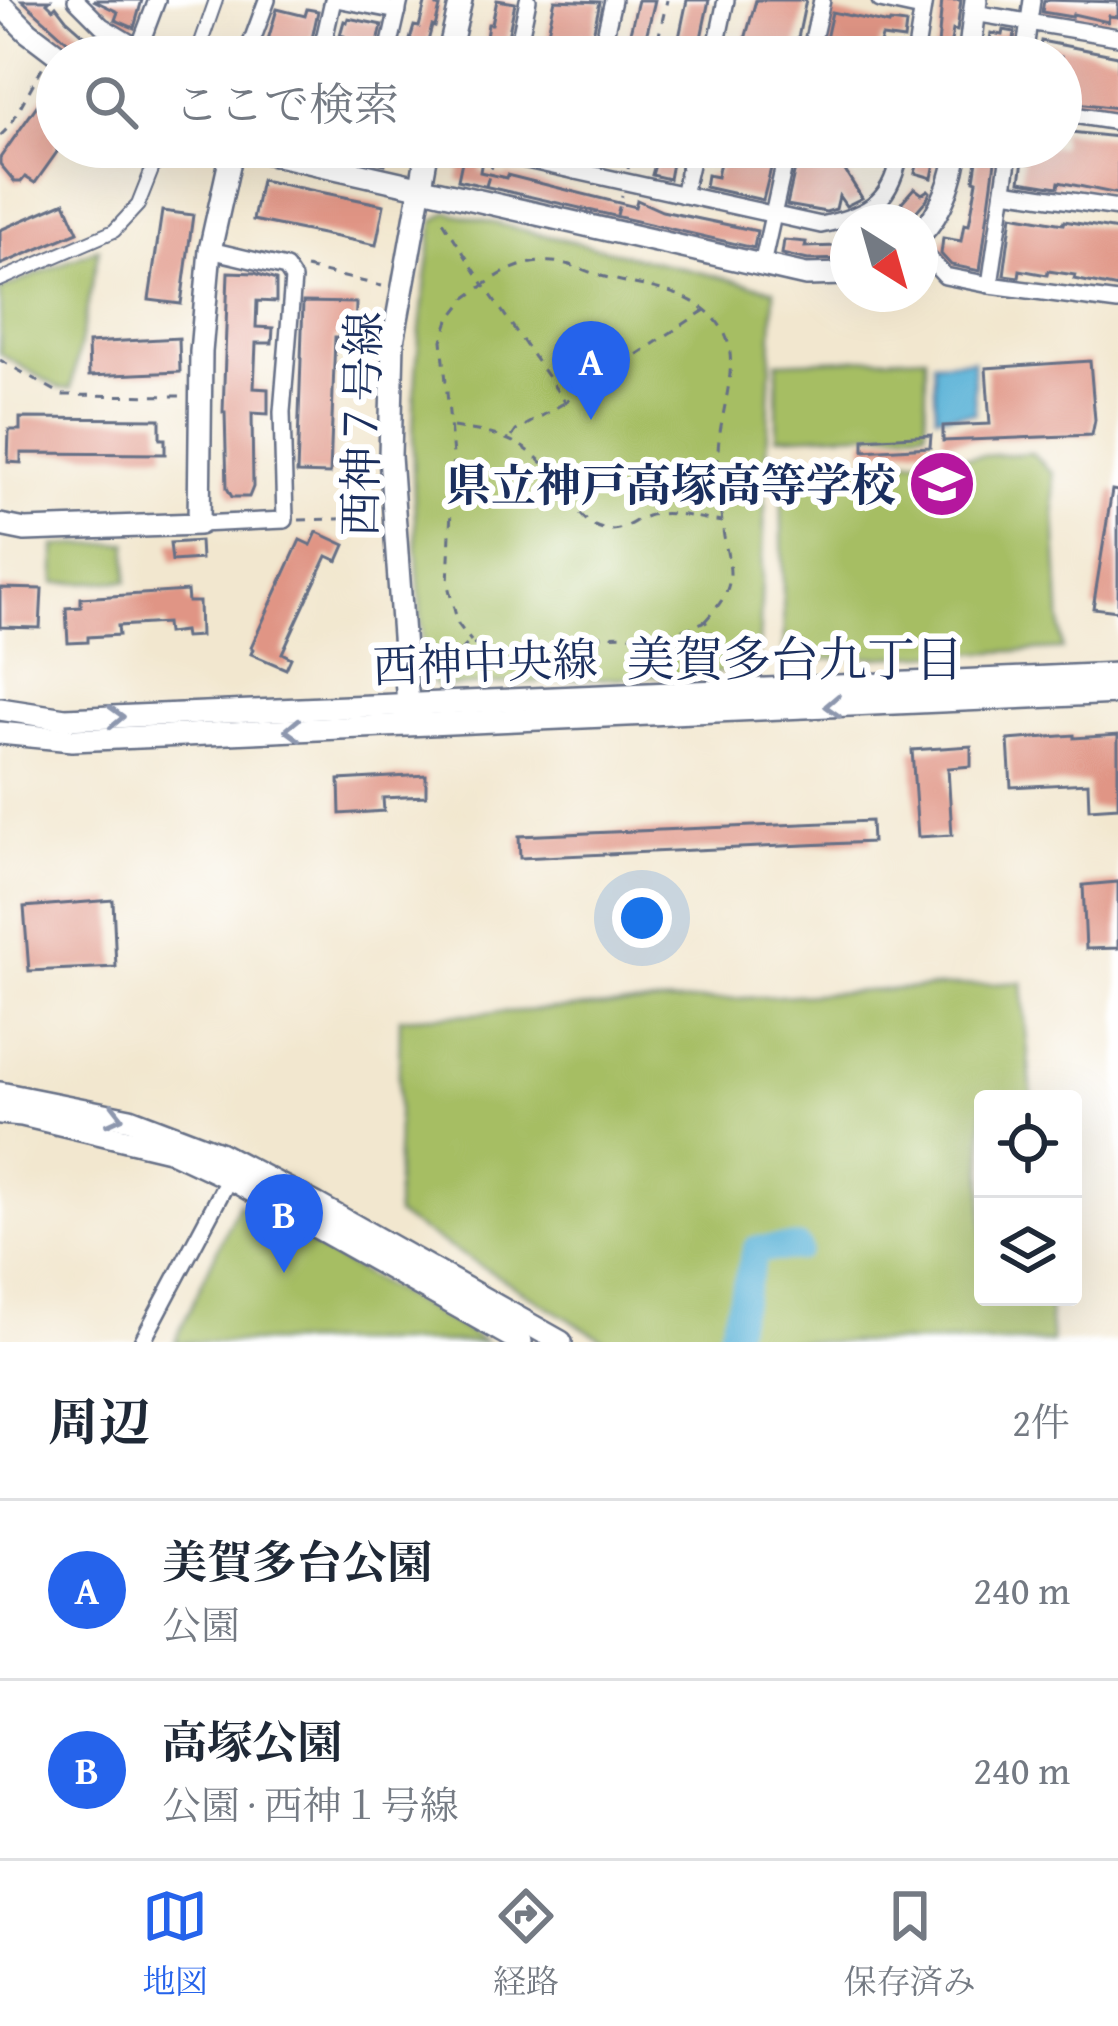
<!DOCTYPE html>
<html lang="ja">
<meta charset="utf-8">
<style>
:root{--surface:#fff;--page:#f2f2f3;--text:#1f2937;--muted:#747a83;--line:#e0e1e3;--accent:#2563eb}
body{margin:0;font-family:"Gentium Book Plus","Noto Serif JP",serif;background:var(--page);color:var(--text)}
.controls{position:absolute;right:36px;bottom:36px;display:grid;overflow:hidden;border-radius:12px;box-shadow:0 12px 48px #0002}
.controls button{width:108px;height:108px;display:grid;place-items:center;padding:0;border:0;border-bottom:3px solid var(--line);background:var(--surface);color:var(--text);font:60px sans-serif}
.compass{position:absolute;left:830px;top:204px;width:108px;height:108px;border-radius:50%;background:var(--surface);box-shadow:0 12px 48px #0002;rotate:143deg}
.you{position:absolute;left:642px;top:918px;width:42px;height:42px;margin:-30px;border:9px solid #fff;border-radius:50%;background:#1a73e8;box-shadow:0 0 0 18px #1a73e833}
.badge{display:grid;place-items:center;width:78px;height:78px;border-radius:50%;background:var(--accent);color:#fff;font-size:39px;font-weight:700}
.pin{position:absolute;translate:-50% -99px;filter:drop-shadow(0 3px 6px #0008)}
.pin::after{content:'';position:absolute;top:63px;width:42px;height:36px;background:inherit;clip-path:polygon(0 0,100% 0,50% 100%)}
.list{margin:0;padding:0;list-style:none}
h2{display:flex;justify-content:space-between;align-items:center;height:156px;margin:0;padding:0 48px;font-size:51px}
h2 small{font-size:39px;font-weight:400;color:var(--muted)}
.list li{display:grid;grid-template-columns:78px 1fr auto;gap:36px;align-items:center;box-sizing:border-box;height:180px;padding:0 48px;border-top:3px solid var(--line)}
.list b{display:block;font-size:45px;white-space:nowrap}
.list p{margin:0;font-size:39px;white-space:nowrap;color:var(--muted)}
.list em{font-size:39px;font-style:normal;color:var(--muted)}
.icon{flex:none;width:66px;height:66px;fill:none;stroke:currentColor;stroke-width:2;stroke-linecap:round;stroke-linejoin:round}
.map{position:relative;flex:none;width:1118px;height:1342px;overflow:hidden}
.search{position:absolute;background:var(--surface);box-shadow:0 12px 48px #0002;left:36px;right:36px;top:36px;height:132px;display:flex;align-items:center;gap:30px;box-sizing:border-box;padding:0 42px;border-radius:66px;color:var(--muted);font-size:45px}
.sheet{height:516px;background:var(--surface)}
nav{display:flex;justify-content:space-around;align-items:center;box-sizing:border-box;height:168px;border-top:3px solid var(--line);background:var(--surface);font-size:33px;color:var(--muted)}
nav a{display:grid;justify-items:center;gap:6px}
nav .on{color:var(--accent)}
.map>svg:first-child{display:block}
.green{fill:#a6be63;stroke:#607660;stroke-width:3}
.water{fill:#5ab2d7;stroke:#3a709a;stroke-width:3}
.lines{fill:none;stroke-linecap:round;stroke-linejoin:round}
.river{stroke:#5ab2d7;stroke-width:27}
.building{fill:#e09585}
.pedestrian-casing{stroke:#666f86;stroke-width:16}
.minor-casing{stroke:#666f86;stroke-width:20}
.tertiary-casing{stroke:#666f86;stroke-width:26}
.path{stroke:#666f86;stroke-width:3;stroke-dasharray:9 9;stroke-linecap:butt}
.pedestrian{stroke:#fff;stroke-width:12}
.minor{stroke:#fff;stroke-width:15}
.tertiary{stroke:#fff;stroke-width:21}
.oneway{stroke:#8d97ae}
.labels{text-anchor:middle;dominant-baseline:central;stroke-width:12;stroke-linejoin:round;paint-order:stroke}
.street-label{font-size:45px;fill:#1b2f5e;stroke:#fff}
.poi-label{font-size:45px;font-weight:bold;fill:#1b2f5e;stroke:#fff;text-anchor:end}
.neighbourhood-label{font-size:48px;fill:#1b2f5e;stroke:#fff}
</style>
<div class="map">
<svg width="1118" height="1342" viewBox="0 0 1118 1342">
<rect width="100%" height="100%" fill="#fff"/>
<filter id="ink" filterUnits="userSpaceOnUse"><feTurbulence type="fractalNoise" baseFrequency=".00833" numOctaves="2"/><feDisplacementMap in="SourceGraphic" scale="24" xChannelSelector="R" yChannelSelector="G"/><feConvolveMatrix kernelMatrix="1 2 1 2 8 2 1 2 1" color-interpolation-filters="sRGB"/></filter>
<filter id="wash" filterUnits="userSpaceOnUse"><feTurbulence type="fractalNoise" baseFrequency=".004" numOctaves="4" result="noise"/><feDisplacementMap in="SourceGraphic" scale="48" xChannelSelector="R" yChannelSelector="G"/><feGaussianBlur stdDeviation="2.7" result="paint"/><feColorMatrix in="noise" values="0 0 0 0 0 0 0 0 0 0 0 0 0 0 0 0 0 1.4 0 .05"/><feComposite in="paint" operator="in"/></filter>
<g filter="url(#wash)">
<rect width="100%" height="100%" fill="#f2e7cf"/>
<g class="green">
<path d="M448,212l326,78 -16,381 -320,16 -14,-13c-3,-74 -11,-149 -11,-223 0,-77 10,-154 21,-230z"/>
<polygon points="99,248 71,389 59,388 0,354 0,290"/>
<polygon points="926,356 926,430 777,437 777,362"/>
<polygon points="1032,453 1053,474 1062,649 784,661 781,467"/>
<polygon points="128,543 127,581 55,583 55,546"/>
<polygon points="1022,982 1032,1099 983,1099 983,1297 1048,1297 1052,1342 607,1342 396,1215 400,1018"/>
<polygon points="238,1204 485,1342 175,1342"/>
</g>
<polygon class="water" points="973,360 975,413 936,415 934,362"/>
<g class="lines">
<polyline class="river" points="729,1342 756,1249 798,1248"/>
</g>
<g id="blocks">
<g class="building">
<polygon points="22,0 50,0 47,3 53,9 56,6 66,19 83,34 119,57 85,57"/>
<polygon points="93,0 142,0 134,28 115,20 118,12"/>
<polygon points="426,0 439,0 437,6 440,7 435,27 432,26 424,57 405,57 414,26 419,27"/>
<polygon points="497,0 515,3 506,46 502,57 483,57 488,24 492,24"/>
<polygon points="555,0 600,2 588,57 543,54"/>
<polygon points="638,0 655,0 641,57 629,57 631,50 626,49"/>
<polygon points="687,0 709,0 697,57 675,57"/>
<polygon points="756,0 806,0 794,57 740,57"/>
<polygon points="942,0 961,0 957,31 953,30 950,47 955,48 954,57 934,57 935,45 938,46"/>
<polygon points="1044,0 1118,2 1118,17 1109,16 1108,22 1073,14 1072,17 1042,12"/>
<polygon points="277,9 305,16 307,9 318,11 308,57 263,57"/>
<polygon points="832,12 889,24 890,22 906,24 904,40 882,37 876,57 822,57"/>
<polygon points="348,18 382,25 375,57 339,57 344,36 340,35 344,21 347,22"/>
<polygon points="1003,30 1015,32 1012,55 999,53 1000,48 989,47 991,33 1002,35"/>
<polygon points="1041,41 1118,56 1118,108 1061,101 1061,57 1038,57"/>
<polygon points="57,77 57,152 35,183 25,177 21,182 15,182 0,164 0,158"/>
<polygon points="1061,131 1118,137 1118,194 1059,182 1058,187 1020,181 1025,147 1061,147"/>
<polygon points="320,147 390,147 385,164 320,149"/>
<polygon points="465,147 484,147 480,172 506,178 507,175 635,207 637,200 662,211 757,231 754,248 458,180"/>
<polygon points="660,147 675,147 669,179 652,175"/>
<polygon points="723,147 773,147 769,163 772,164 763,200 705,187 707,175 717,177"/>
<polygon points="922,147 938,147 932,178 915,173"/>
<polygon points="979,147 997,147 980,271 951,265 941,254 943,238 961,241 964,224 969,225 977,181 974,180"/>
<polygon points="797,160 842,166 862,198 846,206 839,196 836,209 826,212 787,205"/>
<polygon points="261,180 384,205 376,245 253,220"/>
<polygon points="914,188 922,194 928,190 930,192 927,199 907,222 886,222 905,207 901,203"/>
<polygon points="65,202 78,232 0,265 0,230"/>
<polygon points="162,211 193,215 181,304 149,300"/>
<polygon points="1012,215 1063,224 1064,221 1118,230 1118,288 1074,279 1075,275 1048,271 1047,275 1020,270 1019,277 1004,275"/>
<polygon points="784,240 806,242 805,247 841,246 848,243 848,259 808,260 782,254"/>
<polygon points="228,272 255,273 276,280 276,302 257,301 256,327 273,328 272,343 256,343 254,388 268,389 268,414 252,413 253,487 249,497 232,497 227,488 225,412 223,412"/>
<polygon points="303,302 356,303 355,337 335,337 330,474 297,473"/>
<polygon points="179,338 180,372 89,376 88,343"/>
<polygon points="1090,361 1095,420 1092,435 943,441 943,426 990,424 986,368"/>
<polygon points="20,418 160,419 160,439 165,439 165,454 21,453 21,463 8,462 9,430 20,430"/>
<polygon points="931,435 930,447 864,451 864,439"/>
<polygon points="1112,490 1118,491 1118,611 1093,608"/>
<polygon points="317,532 345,545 338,561 327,556 282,653 291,658 286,669 251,654 253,649 251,647 300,540 311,545"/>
<polygon points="200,541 201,559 172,561 170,543"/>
<polygon points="0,588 42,589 40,628 0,627"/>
<polygon points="187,591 188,602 199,602 200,636 185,637 184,631 167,633 166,623 118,626 119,635 88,637 88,642 68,643 66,608 81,607 81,598"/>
<polygon points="1074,735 1074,738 1118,735 1118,807 1089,809 1088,783 1011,787 1008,740"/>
<polygon points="971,746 971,766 948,768 952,835 918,837 912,750"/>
<polygon points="426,775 426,796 383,798 384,811 340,814 339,780"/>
<polygon points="871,821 872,842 520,858 519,836"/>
<polygon points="1118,882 1118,948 1086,949 1083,885"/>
<polygon points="113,900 116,967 29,971 24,907"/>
</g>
</g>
</g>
<g filter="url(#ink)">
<use href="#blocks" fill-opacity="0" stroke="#666f86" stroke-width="3"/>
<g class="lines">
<g class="pedestrian-casing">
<g id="pedestrian">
<polyline points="196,57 216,0"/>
<polyline points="0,280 114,231 138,205 161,147"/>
</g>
</g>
<g class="minor-casing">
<g id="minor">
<polyline points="76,0 102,26 139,48 157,0"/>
<polyline points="341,0 398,11"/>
<polyline points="880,0 922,9"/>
<polyline points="974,13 1118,37"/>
<polyline points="139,48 160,57"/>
<polyline points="246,57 267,0"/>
<polyline points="320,57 333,0"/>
<polyline points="387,57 400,0"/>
<polyline points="516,57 528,0"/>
<polyline points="600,57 613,0"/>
<polyline points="714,57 726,0"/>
<polyline points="809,57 822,0"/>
<polyline points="915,57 924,0"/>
<polyline points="1024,57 1032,0"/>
<polyline points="1061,113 1118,122"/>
<path d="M496,147l-1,6 326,72c52,-11 72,-25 80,-78"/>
<polyline points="857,147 900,156"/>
<polyline points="1010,147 990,285 1118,302"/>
<polyline points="575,171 580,147"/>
<polyline points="1004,191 1118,208"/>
<polyline points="683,195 694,147"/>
<polyline points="920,249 945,276 990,285"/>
<polyline points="762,265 788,147"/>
<polyline points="199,524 285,520 282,412 293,279 286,268 210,250"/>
<polyline points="142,1342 229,1178"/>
</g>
</g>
<g class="tertiary-casing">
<g id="tertiary">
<polyline points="0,4 28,32 61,57"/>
<polyline points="448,57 461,0"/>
<polyline points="969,57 976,0"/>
<polyline points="242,147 806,275 848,274"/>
<path d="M920,234c22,-21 34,-57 37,-87"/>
<polyline points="0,525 25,530 199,524 201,352 210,250 233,147"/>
<polyline points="0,709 65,719 1118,674"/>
<polyline points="409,719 390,456 393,342 428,147"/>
<polyline points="0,733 72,740 1118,693"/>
<polyline points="0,1093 130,1119 219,1153 316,1204 561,1342"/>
<polyline points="0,1113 22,1115 169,1150 229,1178 521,1342"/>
</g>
</g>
<g class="path">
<polyline points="654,57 667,0"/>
<polyline points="0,136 9,127 43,66"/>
<polyline points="177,149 178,147"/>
<polyline points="628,169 633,147"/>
<polyline points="486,186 492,166"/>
<polyline points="617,215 622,196"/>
<polyline points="443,221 484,285 466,298 449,320 442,340 453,455 448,585 458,624 471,641"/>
<polyline points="306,268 382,286"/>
<polyline points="0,360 63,395 181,396"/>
<path d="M453,427c44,7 69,11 100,47 15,18 25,49 50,55 18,5 29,-8 44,-13 23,-7 52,3 75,6"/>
<polyline points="512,437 516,431 564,403"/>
<polyline points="299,520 376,518"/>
<path d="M705,621c13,-15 25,-27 25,-48 0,-11 -4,-24 -6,-36 -4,-27 -7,-56 -6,-83 0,-40 26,-93 3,-127 -26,-39 -76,-38 -116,-50 -22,-6 -39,-17 -62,-15 -24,1 -40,10 -59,23l81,117 140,-92"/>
<path d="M434,676l37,-35 13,11 12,4c35,-3 70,-17 105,-20 42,-3 63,5 104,-15l29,47"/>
</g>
<use href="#pedestrian" class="pedestrian"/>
<use href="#minor" class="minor"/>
<use href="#tertiary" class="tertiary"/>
</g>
<defs><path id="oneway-chevron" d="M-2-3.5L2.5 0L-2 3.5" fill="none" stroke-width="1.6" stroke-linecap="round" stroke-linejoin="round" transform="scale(3)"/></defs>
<g class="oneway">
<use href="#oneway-chevron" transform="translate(833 706) rotate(177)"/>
<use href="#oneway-chevron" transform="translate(116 717) rotate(-2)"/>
<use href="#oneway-chevron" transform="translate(293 730) rotate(178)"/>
<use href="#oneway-chevron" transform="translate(115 1116) rotate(14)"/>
</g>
</g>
<defs>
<g id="school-disc" transform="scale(3.45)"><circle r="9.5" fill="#b5179e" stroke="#fff"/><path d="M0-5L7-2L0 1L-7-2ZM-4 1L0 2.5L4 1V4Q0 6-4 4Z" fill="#fff"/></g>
</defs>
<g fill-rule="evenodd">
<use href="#school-disc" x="942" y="484"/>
</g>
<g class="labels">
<g class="street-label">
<text transform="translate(361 424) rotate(-89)">西神７号線</text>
<text transform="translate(485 662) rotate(-2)">西神中央線</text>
</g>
<g class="poi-label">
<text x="896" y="484">県立神戸高塚高等学校</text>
</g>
<g class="neighbourhood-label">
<text x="795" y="658">美賀多台九丁目</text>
</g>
</g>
</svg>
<div class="controls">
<button><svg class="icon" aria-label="locate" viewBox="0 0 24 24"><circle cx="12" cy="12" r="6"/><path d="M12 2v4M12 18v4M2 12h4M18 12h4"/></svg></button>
<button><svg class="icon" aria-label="layers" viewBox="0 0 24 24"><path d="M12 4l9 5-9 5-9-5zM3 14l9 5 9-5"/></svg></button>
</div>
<svg class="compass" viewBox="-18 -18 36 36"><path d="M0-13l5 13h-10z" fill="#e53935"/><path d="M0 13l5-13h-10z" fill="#747a83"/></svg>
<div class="you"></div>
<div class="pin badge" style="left:591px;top:420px">A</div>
<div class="pin badge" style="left:284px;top:1273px">B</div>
<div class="search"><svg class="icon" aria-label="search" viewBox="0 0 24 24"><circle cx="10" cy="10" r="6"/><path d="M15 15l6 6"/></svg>ここで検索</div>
</div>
<section class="sheet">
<h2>周辺<small>2件</small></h2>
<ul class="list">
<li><span class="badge">A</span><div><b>美賀多台公園</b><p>公園</p></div><em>240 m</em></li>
<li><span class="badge">B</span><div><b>高塚公園</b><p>公園 · 西神１号線</p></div><em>240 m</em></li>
</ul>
</section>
<nav>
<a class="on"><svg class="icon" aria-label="map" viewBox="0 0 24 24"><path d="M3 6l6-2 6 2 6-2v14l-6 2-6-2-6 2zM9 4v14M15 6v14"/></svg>地図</a>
<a><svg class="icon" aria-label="directions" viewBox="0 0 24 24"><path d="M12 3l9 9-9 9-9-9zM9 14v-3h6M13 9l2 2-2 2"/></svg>経路</a>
<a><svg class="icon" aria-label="saved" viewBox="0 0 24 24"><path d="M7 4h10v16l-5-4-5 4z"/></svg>保存済み</a>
</nav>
